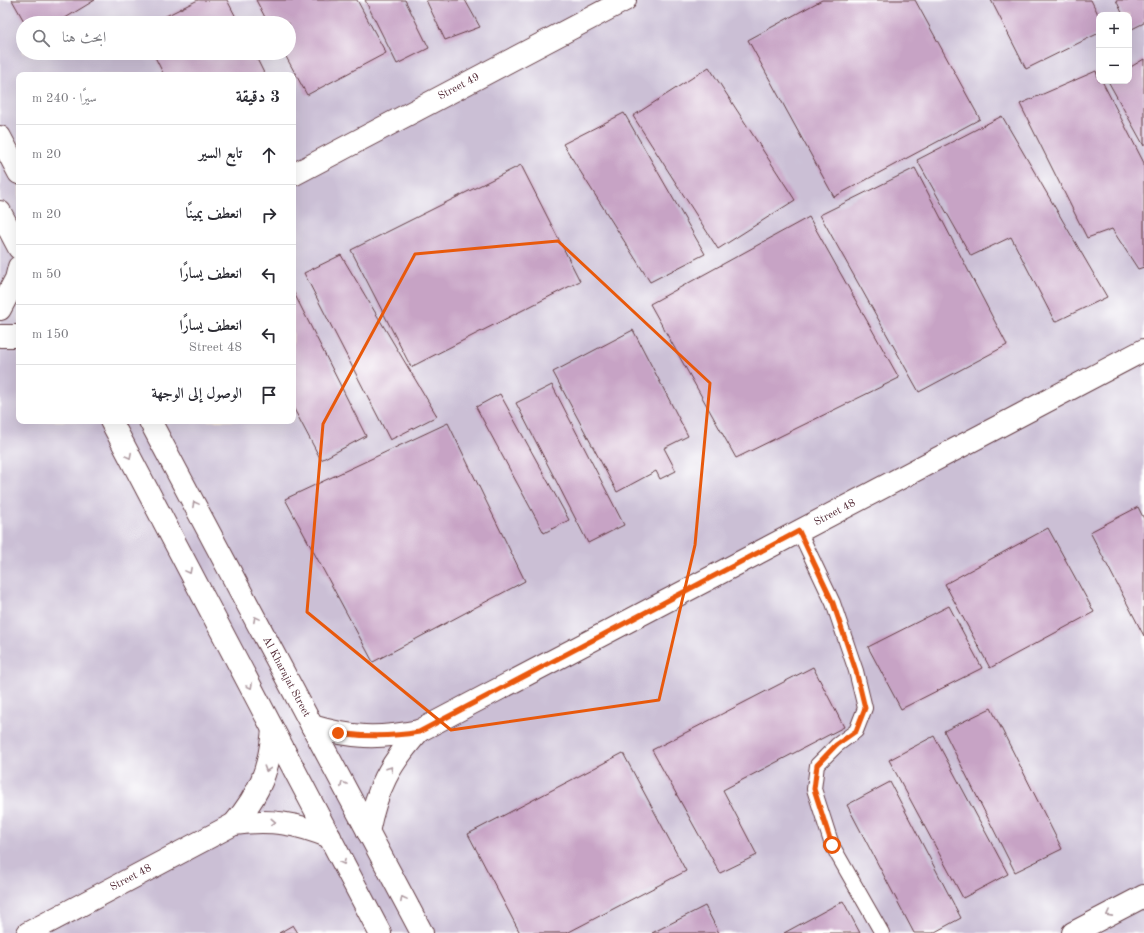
<!DOCTYPE html>
<html lang="ar">
<meta charset="utf-8">
<style>
:root{--surface:#fff;--page:#f7f7f7;--text:#2b2b33;--muted:#7c7c81;--line:#e1e1e2}
body{margin:0;font-family:"Old Standard TT",Amiri,serif;background:var(--page);color:var(--text);direction:rtl}
.controls{position:absolute;right:12px;top:12px;display:grid;overflow:hidden;border-radius:8px;box-shadow:0 4px 16px #0002}
.controls button{width:36px;height:36px;display:grid;place-items:center;padding:0;border:0;border-bottom:1px solid var(--line);background:var(--surface);color:var(--text);font:20px sans-serif}
.stop{position:absolute;width:12px;height:12px;margin:-9px;border:3px solid #ea580c;border-radius:50%;background:#fff}
.stop.end{background:#ea580c;border-color:#fff;box-shadow:0 1px 4px #0008}
.list{margin:0;padding:0;list-style:none}
h2{display:flex;justify-content:space-between;align-items:center;height:52px;margin:0;padding:0 16px;font-size:17px}
h2 small{font-size:13px;font-weight:400;color:var(--muted)}
.list li{display:grid;grid-template-columns:26px 1fr auto;gap:12px;align-items:center;box-sizing:border-box;height:60px;padding:0 16px;border-top:1px solid var(--line)}
.list b{display:block;font-size:15px;white-space:nowrap}
.list p{margin:0;font-size:13px;white-space:nowrap;color:var(--muted)}
.list em{font-size:13px;font-style:normal;color:var(--muted)}
.icon{flex:none;width:22px;height:22px;fill:none;stroke:currentColor;stroke-width:2;stroke-linecap:round;stroke-linejoin:round}
.map{position:relative;flex:none;width:1144px;height:933px;overflow:hidden;direction:ltr}
.search{position:absolute;background:var(--surface);box-shadow:0 4px 16px #0002;left:16px;top:16px;width:280px;height:44px;display:flex;align-items:center;gap:10px;box-sizing:border-box;padding:0 14px;border-radius:22px;color:var(--muted);font-size:15px}
.panel{position:absolute;background:var(--surface);box-shadow:0 4px 16px #0002;left:16px;top:72px;width:280px;height:352px;border-radius:8px;direction:rtl}
.map>svg:first-child{display:block}
.industrial{fill:#cbbfd5;fill-rule:evenodd}
.building{fill:#c7a3c5}
.lines{fill:none;stroke-linecap:round;stroke-linejoin:round}
.service-casing{stroke:#643d45;stroke-width:16}
.minor-casing{stroke:#643d45;stroke-width:24}
.service{stroke:#fff;stroke-width:14}
.minor{stroke:#fff;stroke-width:22}
.oneway{stroke:#ae9aa0}
.route{stroke:#ea580c;stroke-width:5}
.marked{fill:none;stroke:#e8590c;stroke-width:3;stroke-linejoin:round}
.labels{text-anchor:middle;dominant-baseline:central;stroke-width:3.5;stroke-linejoin:round;paint-order:stroke}
.street-label{font-size:11px;fill:#4a1f2b;stroke:#fff}
</style>
<div class="map">
<svg width="1144" height="933" viewBox="0 0 1144 933">
<rect width="100%" height="100%" fill="#fff"/>
<filter id="ink" filterUnits="userSpaceOnUse"><feTurbulence type="fractalNoise" baseFrequency=".025" numOctaves="2"/><feDisplacementMap in="SourceGraphic" scale="8" xChannelSelector="R" yChannelSelector="G"/><feConvolveMatrix kernelMatrix="1 2 1 2 8 2 1 2 1" color-interpolation-filters="sRGB"/></filter>
<filter id="wash" filterUnits="userSpaceOnUse"><feTurbulence type="fractalNoise" baseFrequency=".012" numOctaves="4" result="noise"/><feDisplacementMap in="SourceGraphic" scale="16" xChannelSelector="R" yChannelSelector="G"/><feGaussianBlur stdDeviation="0.9" result="paint"/><feColorMatrix in="noise" values="0 0 0 0 0 0 0 0 0 0 0 0 0 0 0 0 0 1.4 0 .05"/><feComposite in="paint" operator="in"/></filter>
<g filter="url(#wash)">
<rect width="100%" height="100%" fill="#f8ead8"/>
<path class="industrial" d="M0,0h1144v933h-1144zM1099,15h30v66h-30zM23,23h266v30h-266zM19,75h274v346h-274z"/>
<g id="blocks">
<g class="building">
<polygon points="12,0 95,0 57,23 25,23"/>
<polygon points="198,0 227,0 239,23 152,23"/>
<polygon points="256,0 357,0 386,53 307,95 284,53 289,53 289,23 268,23"/>
<polygon points="365,0 405,0 429,48 397,64"/>
<polygon points="426,0 465,0 480,27 445,40"/>
<polygon points="822,0 915,0 980,119 834,197 748,40"/>
<polygon points="991,0 1091,0 1099,16 1099,33 1026,69"/>
<polygon points="1116,0 1144,0 1144,23 1130,30 1129,15 1123,15"/>
<polygon points="153,53 254,53 265,75 164,75"/>
<polygon points="1144,59 1144,146 1108,81 1129,81 1129,68"/>
<polygon points="709,67 795,200 718,249 633,116"/>
<polygon points="1096,71 1099,81 1102,81 1144,163 1144,267 1138,269 1112,229 1087,238 1020,104"/>
<polygon points="624,113 705,254 650,282 563,144"/>
<polygon points="1002,116 1107,297 1055,322 1011,237 971,256 917,160"/>
<polygon points="521,165 580,281 411,367 351,250"/>
<polygon points="915,168 1007,345 919,392 820,215"/>
<polygon points="809,217 899,378 736,458 650,304"/>
<polygon points="341,255 437,416 390,440 304,273"/>
<polygon points="293,291 366,436 321,460 293,407"/>
<polygon points="633,330 688,436 664,448 676,471 660,479 656,471 617,492 553,372"/>
<polygon points="552,385 624,525 588,543 516,403"/>
<polygon points="500,394 569,520 544,533 476,407"/>
<polygon points="448,423 525,581 373,662 285,499"/>
<polygon points="1138,507 1144,519 1144,636 1090,532"/>
<polygon points="1048,528 1094,612 990,668 945,584"/>
<polygon points="949,606 982,668 901,709 868,647"/>
<polygon points="813,667 844,727 723,790 757,855 720,873 652,750"/>
<polygon points="991,708 1062,849 1015,872 944,731"/>
<polygon points="934,736 1008,874 963,898 889,760"/>
<polygon points="623,753 686,871 567,933 520,933 468,834"/>
<polygon points="890,782 961,918 933,933 914,933 847,805"/>
<polygon points="843,901 860,933 784,933"/>
<polygon points="705,906 719,933 652,933"/>
<polygon points="293,925 298,933 279,933"/>
</g>
</g>
</g>
<g filter="url(#ink)">
<use href="#blocks" fill-opacity="0" stroke="#643d45" stroke-width="1"/>
<g class="lines">
<g class="service-casing">
<polyline id="service" points="799,531 833,603 856,671 865,708 856,731 837,745 817,765 814,789 832,845 882,933"/>
</g>
<g class="minor-casing">
<g id="minor">
<polyline points="0,137 19,173"/>
<polyline points="293,175 625,0"/>
<polyline points="0,212 19,248"/>
<polyline points="0,309 16,279 19,267"/>
<polyline points="0,336 19,336"/>
<polyline points="111,421 380,933"/>
<polyline points="150,421 422,933"/>
<path d="M312,726c40,12 65,13 107,5l725,-381"/>
<path d="M234,824c26,-31 35,-54 39,-94"/>
<path d="M368,832c9,-44 21,-67 51,-101"/>
<path d="M28,933l206,-109c37,-5 61,-1 96,13"/>
<polyline points="1073,933 1144,896"/>
</g>
</g>
<use href="#service" class="service"/>
<use href="#minor" class="minor"/>
</g>
<defs><path id="oneway-chevron" d="M-2-3.5L2.5 0L-2 3.5" fill="none" stroke-width="1.6" stroke-linecap="round" stroke-linejoin="round"/></defs>
<g class="oneway">
<use href="#oneway-chevron" transform="translate(129 456) rotate(62)"/>
<use href="#oneway-chevron" transform="translate(195 504) rotate(-118)"/>
<use href="#oneway-chevron" transform="translate(189 571) rotate(62)"/>
<use href="#oneway-chevron" transform="translate(256 619) rotate(-118)"/>
<use href="#oneway-chevron" transform="translate(250 686) rotate(62)"/>
<use href="#oneway-chevron" transform="translate(267 769) rotate(107)"/>
<use href="#oneway-chevron" transform="translate(390 769) rotate(-58)"/>
<use href="#oneway-chevron" transform="translate(343 784) rotate(-118)"/>
<use href="#oneway-chevron" transform="translate(273 822) rotate(3)"/>
<use href="#oneway-chevron" transform="translate(343 862) rotate(62)"/>
<use href="#oneway-chevron" transform="translate(403 899) rotate(-118)"/>
<use href="#oneway-chevron" transform="translate(1109 914) rotate(152)"/>
</g>
</g>
<g class="lines" filter="url(#ink)">
<path class="route" d="M338,733c28,4 53,4 81,-1l380,-201 34,72 23,68 9,37 -9,23 -20,14 -19,20 -3,24 18,56"/>
</g>
<path class="marked" d="M558,241l152,142 -15,162 -36,155 -208,30 -144,-118 16,-188 92,-170z"/>
<g class="labels">
<g class="street-label">
<text transform="translate(459 87) rotate(-28)">Street 49</text>
<text transform="translate(835 513) rotate(-28)">Street 48</text>
<text transform="translate(286 677) rotate(62)">Al Kharajat Street</text>
<text transform="translate(131 878) rotate(-28)">Street 48</text>
</g>
</g>
</svg>
<div class="controls">
<button>+</button>
<button>−</button>
</div>
<div class="stop" style="left:832px;top:845px"></div>
<div class="stop end" style="left:338px;top:733px"></div>
<div class="search"><svg class="icon" aria-label="search" viewBox="0 0 24 24"><circle cx="10" cy="10" r="6"/><path d="M15 15l6 6"/></svg>ابحث هنا</div>
<section class="panel">
<h2>3 دقيقة<small>سيرًا · 240 m</small></h2>
<ul class="list">
<li><svg class="icon" aria-label="ahead" viewBox="0 0 24 24"><path d="M12 20V5M6 11l6-6 6 6"/></svg><div><b>تابع السير</b></div><em>20 m</em></li>
<li><svg class="icon" aria-label="right" viewBox="0 0 24 24"><path d="M7 20v-9h11M14 6l5 5-5 5"/></svg><div><b>انعطف يمينًا</b></div><em>20 m</em></li>
<li><svg class="icon" aria-label="left" viewBox="0 0 24 24"><path d="M17 20v-9H6M10 6l-5 5 5 5"/></svg><div><b>انعطف يسارًا</b></div><em>50 m</em></li>
<li><svg class="icon" aria-label="left" viewBox="0 0 24 24"><path d="M17 20v-9H6M10 6l-5 5 5 5"/></svg><div><b>انعطف يسارًا</b><p>Street 48</p></div><em>150 m</em></li>
<li><svg class="icon" aria-label="arrive" viewBox="0 0 24 24"><path d="M6 21V4h12l-3 4 3 4H6"/></svg><div><b>الوصول إلى الوجهة</b></div></li>
</ul>
</section>
</div>
